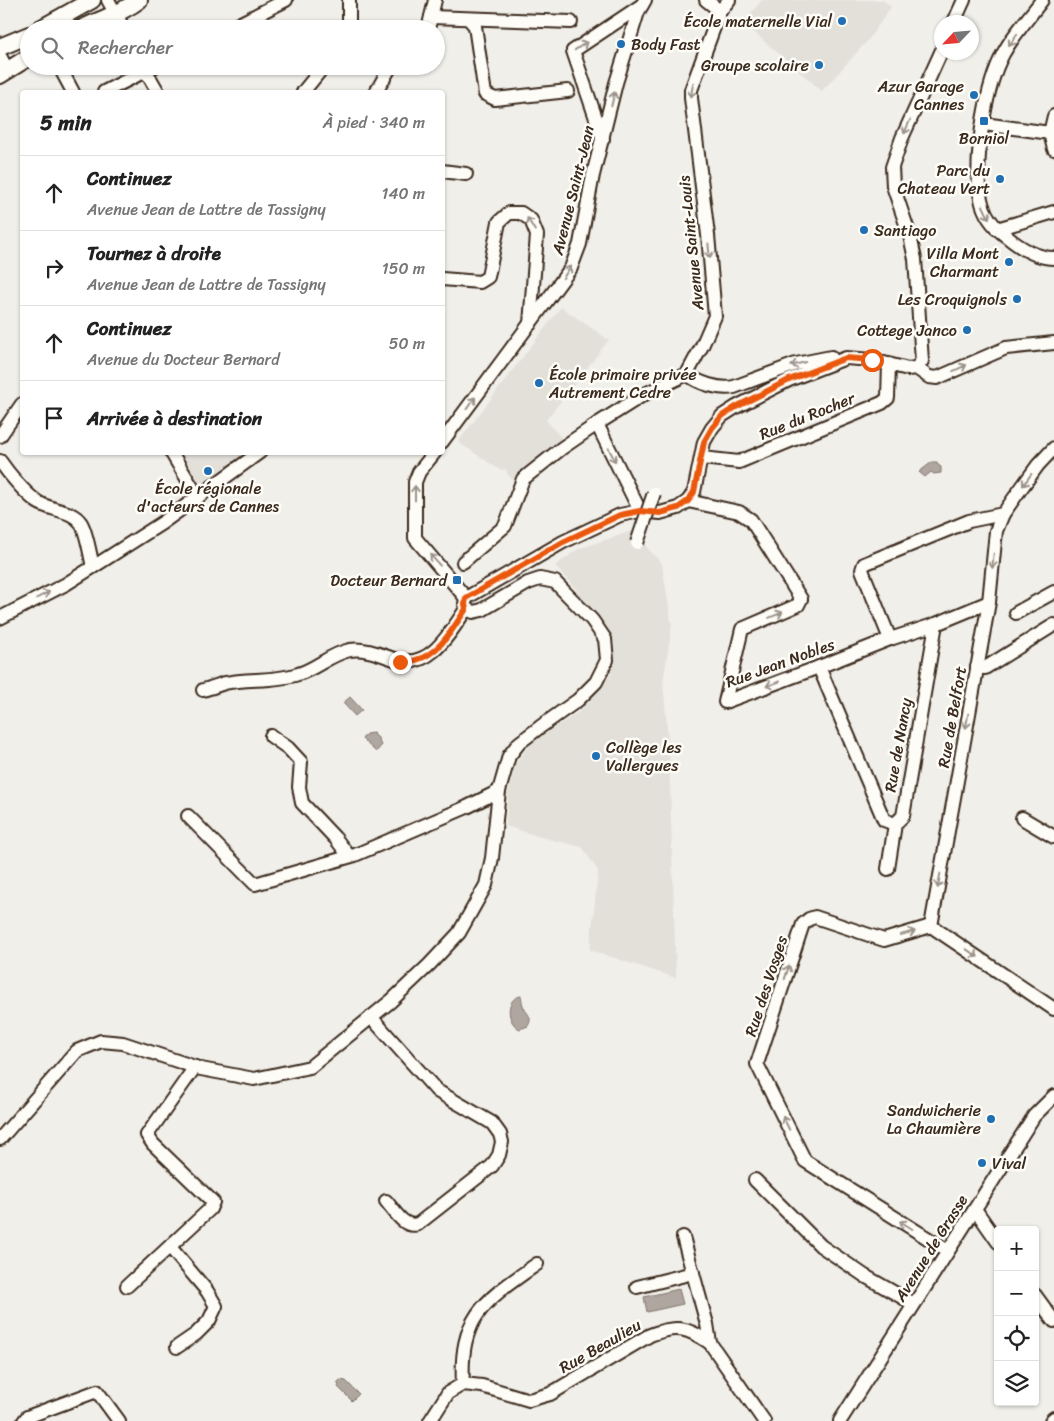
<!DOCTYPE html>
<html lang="fr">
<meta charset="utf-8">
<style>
:root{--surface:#fff;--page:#f2f2f2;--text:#222;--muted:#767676;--line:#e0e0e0}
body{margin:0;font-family:Sriracha,sans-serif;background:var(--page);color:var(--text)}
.controls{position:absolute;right:15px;bottom:15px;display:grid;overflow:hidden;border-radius:5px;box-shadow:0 1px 4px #0004}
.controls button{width:45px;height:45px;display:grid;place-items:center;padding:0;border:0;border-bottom:1px solid var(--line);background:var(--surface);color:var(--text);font:25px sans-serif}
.compass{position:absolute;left:934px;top:15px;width:45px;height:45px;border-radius:50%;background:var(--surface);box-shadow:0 1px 4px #0004;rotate:244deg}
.stop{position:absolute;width:15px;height:15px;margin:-11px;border:4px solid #ea580c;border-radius:50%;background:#fff}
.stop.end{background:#ea580c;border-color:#fff;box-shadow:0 1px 5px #0008}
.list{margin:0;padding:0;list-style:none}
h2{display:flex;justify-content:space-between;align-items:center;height:65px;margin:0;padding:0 20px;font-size:21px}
h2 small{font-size:16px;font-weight:400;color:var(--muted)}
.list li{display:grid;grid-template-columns:32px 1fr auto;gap:15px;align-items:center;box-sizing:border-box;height:75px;padding:0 20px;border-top:1px solid var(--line)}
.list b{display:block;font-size:19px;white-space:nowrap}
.list p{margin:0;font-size:16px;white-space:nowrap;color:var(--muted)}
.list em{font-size:16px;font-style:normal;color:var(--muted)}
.icon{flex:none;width:28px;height:28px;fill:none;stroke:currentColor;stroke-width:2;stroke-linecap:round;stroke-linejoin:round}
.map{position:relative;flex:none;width:1054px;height:1421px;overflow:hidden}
.search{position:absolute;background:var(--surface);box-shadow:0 1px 4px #0004;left:20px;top:20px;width:425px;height:55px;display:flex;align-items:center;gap:12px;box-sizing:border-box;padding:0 18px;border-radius:28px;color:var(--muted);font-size:19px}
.panel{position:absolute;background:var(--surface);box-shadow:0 1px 4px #0004;left:20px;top:90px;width:425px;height:365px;border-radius:5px}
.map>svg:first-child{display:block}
.built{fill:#e3e0da}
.water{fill:#aea69f;stroke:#80746b}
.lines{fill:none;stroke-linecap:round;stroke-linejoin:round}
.minor-casing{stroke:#3b2a1e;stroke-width:16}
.major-casing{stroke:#3b2a1e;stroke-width:20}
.minor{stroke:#fdfcf7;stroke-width:12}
.major{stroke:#fdfcf7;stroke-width:16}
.minor-bridge-casing{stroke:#3b2a1e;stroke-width:16;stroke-linecap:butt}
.minor-bridge{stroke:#fdfcf7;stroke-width:12}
.oneway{stroke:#9c938a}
.route{stroke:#ea580c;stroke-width:6}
.poi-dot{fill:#1f6fb2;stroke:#fdfcf7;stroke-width:2}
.labels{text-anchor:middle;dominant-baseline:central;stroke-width:5;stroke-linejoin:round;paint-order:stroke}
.poi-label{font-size:16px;fill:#3b2a1e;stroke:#fdfcf7;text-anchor:end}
.street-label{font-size:16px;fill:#3b2a1e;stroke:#fdfcf7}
</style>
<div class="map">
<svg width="1054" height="1421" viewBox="0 0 1054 1421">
<rect width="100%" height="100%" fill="#f1efea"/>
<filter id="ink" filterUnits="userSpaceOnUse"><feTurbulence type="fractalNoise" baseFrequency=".02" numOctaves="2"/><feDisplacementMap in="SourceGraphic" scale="10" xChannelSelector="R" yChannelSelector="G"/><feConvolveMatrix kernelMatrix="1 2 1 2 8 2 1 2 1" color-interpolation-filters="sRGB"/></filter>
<g filter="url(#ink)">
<g class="built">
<polygon points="762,0 883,0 891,7 869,39 822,91 743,23"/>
<polygon points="561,307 609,340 546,420 563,440 525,467 513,480 507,474 506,469 500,470 458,442"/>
<polygon points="179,453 251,453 207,485 194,481"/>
<polygon points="632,531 662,564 672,626 663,682 669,748 676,978 590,950 598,871 582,847 540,837 506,826 508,793 516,763 531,742 579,712 611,674 615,644 580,594 555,566 578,549"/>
</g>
<g class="water">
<polygon points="932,462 937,462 938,465 941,467 941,473 934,474 931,472 925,477 919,472"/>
<polygon points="350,697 362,710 355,716 343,703"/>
<polygon points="373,733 379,739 381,746 376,752 362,739 366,734"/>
<path d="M521,996c1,3 1,8 3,12 4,7 9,9 4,18l-8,3c-14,-6 -15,-31 1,-33z"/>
<polygon points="679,1289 683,1304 647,1312 644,1297"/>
<polygon points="340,1380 346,1381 359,1394 352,1401 338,1387 339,1385 337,1383"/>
</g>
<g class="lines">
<g class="minor-casing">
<g id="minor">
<polyline points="108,0 124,29"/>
<polyline points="706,0 720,11"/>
<path d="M1042,0c-14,19 -32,38 -42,60 -15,32 -27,104 -19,139 3,15 13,28 25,37 13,11 31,22 48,22"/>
<polyline points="431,17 571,22"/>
<polyline points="469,19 475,26 485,94 495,99 568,91"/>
<polyline points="954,22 964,0"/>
<polyline points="229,29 286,0"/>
<polyline points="346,29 349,24 349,1"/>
<polyline points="426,29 429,25 435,0"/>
<polyline points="0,56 8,71"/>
<polyline points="59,66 73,92"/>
<polyline points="143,66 158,92"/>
<polyline points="104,92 155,66"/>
<polyline points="303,92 324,66"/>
<polyline points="376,92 391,66"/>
<polyline points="984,124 1050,133 1054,116"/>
<polyline points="1050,133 1054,149"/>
<polyline points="603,139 573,51 642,5"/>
<polyline points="442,171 466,174"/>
<polyline points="997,229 1054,212"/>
<polyline points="442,279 480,282 488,277 499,222 509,213 521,213 531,220 537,235 530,324"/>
<polyline points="916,368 929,377 937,378 1006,348 1054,343"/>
<path d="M687,374c11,9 32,16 47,13l62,-23 35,-7"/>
<polyline points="0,436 22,404"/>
<polyline points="442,442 571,268 580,244 593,175 616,83 638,12 645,0"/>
<polyline points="171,452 198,497"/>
<polyline points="435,452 419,472 415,482 415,538 466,598"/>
<polyline points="702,458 739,462 882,403 888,398 889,364"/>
<path d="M0,461c9,13 24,31 36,40 13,10 36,8 45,22 6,10 9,32 12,44"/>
<polyline points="688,501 739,512 751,520 801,599 798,605 742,629 725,702 819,667 890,639 936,624 989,602"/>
<polyline points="640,511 597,424 643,395 687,374 702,346 715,316 708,235 691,98 691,90 720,11 729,0"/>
<polyline points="463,562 505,526 523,479 562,448 597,424"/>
<polyline points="466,598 563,542 620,515 640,511 660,513 678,508 688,501 694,492 704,442 712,428 722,416 736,407 789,380 846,358 872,360 908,369 916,368 922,361 915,259 910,236 893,186 892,167 902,138 942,50"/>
<polyline points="1016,613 1054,592"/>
<polyline points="0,618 66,584 93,567 162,523 260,452"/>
<polyline points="890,639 862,570 864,564 969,521 1003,514"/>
<polyline points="819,667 884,820 895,824"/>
<polyline points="977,667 985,668 1054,625"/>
<path d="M203,690c8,-2 15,-5 22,-7 24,-5 49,-1 73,-9 18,-5 32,-20 52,-24 15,-2 29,4 44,9 35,13 56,-26 72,-50"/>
<polyline points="271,736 288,748 301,762 299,787 302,803 336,839 349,856"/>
<polyline points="188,816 255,884 355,855 467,807 499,791"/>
<polyline points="1022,818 1054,837"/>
<polyline points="888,869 895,824 903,816 936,624"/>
<polyline points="931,926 989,602 996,531 1003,514 1017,494 1038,465 1054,448"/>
<path d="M371,1017l66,74 55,32 8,11 2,8 -3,13 -7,11 -74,58c-14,5 -24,-14 -32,-23"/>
<polyline points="0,1139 77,1051 101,1041 123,1043 201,1069 254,1079 310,1067 391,1001 429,965 459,933 486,885 492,858 499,791 509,756 519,743 540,727 578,700 596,682 607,660 605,639 592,620 555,582 540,579 528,583 482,610 473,612 466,609 465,604 466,598"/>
<polyline points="755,1180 821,1246 865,1276 914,1304"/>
<polyline points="975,1209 998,1242"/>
<polyline points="683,1237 707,1324 710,1343"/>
<polyline points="170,1247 207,1291 216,1306 209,1321 196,1334 177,1347"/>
<polyline points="948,1251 805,1161 757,1064 803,924 809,919 815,917 884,940 931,926 1054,1009"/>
<polyline points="127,1286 210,1209 213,1202 153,1144 147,1135 195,1067"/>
<polyline points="637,1287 693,1273"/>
<polyline points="1035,1295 1054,1321"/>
<path d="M463,1384c-4,-69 23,-84 74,-120"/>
<polyline points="24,1421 27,1417 97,1391 119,1421"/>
<path d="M430,1421l18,-28 15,-9 19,2 47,14 21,-6 100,-59c26,-10 37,-8 60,8l54,78"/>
<polyline points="840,1421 1034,1116 1054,1096"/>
<polyline points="1051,1421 1054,1418"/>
</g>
</g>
<g class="major-casing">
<g id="major">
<polyline points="40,29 92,0"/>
<path d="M81,29c21,-11 38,-14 58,-29"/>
<polyline points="0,47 29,35"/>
<polyline points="0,75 29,57"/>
</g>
</g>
<use href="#minor" class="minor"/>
<use href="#major" class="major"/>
<g class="minor-bridge-casing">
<polyline id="minor-bridge" points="637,543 654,493"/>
</g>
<use href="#minor-bridge" class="minor-bridge"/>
</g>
<defs><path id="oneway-shaft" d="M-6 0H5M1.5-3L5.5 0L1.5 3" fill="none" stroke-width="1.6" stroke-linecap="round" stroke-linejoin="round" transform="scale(1.25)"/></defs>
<g class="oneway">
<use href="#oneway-shaft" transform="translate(1013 40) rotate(124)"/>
<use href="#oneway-shaft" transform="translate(581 46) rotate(-34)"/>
<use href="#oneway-shaft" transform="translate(692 90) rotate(101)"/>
<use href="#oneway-shaft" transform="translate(613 99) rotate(-77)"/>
<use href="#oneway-shaft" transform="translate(907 127) rotate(114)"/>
<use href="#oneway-shaft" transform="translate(986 212) rotate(65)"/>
<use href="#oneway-shaft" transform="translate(531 224) rotate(-121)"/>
<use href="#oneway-shaft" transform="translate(709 251) rotate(85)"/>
<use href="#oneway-shaft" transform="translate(567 272) rotate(-56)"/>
<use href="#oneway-shaft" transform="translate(798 364) rotate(165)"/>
<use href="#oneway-shaft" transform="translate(960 368) rotate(-25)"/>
<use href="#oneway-shaft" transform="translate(471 403) rotate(-54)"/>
<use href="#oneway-shaft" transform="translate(612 455) rotate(63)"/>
<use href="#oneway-shaft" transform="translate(1027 480) rotate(126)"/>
<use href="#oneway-shaft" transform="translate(415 493) rotate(-90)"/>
<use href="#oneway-shaft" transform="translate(435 560) rotate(-131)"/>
<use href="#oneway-shaft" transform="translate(993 561) rotate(95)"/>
<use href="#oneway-shaft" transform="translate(43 595) rotate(-27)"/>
<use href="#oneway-shaft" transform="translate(776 615) rotate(-23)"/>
<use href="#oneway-shaft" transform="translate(773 684) rotate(160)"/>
<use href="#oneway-shaft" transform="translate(967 721) rotate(100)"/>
<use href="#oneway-shaft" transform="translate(939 881) rotate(100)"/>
<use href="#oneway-shaft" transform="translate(908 933) rotate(-16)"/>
<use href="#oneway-shaft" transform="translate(972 953) rotate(34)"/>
<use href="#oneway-shaft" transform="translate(787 972) rotate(-72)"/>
<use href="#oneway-shaft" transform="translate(786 1123) rotate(-116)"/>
<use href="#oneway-shaft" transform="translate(906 1225) rotate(-148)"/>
</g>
</g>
<g class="lines" filter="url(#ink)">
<path class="route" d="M400,662c5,-1 11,0 16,-2 24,-6 37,-32 50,-51l-1,-5 1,-6 97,-56 57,-27 20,-4 20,2 18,-5 10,-7 6,-9 10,-50 8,-14 10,-12 14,-9 53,-27 57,-22 26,2"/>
</g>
<g class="poi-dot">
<circle cx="842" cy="21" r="5"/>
<circle cx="621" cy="44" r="5"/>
<circle cx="819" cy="65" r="5"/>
<circle cx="974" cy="95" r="5"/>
<rect x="979" y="116" width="10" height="10" rx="2.5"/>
<circle cx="1000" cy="179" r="5"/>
<circle cx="864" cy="230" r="5"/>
<circle cx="1009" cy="262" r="5"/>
<circle cx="1017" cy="299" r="5"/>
<circle cx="967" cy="330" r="5"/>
<circle cx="539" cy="383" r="5"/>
<circle cx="208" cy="471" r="5"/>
<rect x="452" y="575" width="10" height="10" rx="2.5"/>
<circle cx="596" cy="756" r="5"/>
<circle cx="991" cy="1119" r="5"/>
<circle cx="982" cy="1163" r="5"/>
</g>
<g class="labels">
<g class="poi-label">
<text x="832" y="21">École maternelle Vial</text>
<text x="631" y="44" text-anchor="start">Body Fast</text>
<text x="809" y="65">Groupe scolaire</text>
<text x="964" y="86">Azur Garage<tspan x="964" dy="18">Cannes</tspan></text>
<text x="984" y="138" text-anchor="middle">Borniol</text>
<text x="990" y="170">Parc du<tspan x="990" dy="18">Chateau Vert</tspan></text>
<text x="874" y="230" text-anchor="start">Santiago</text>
<text x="999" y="253">Villa Mont<tspan x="999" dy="18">Charmant</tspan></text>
<text x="1007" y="299">Les Croquignols</text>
<text x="957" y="330">Cottege Janco</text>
<text x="549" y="374" text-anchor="start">École primaire privée<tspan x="549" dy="18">Autrement Cedre</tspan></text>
<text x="208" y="488" text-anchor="middle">École régionale<tspan x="208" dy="18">d'acteurs de Cannes</tspan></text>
<text x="447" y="580">Docteur Bernard</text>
<text x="606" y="747" text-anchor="start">Collège les<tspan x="606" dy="18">Vallergues</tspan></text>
<text x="981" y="1110">Sandwicherie<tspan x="981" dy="18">La Chaumière</tspan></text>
<text x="992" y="1163" text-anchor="start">Vival</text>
</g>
<g class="street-label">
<text transform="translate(573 190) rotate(-76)">Avenue Saint-Jean</text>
<text transform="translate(691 243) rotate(-96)">Avenue Saint-Louis</text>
<text transform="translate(807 416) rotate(-22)">Rue du Rocher</text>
<text transform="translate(780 663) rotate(-20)">Rue Jean Nobles</text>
<text transform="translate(952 717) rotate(-80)">Rue de Belfort</text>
<text transform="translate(898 745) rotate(-80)">Rue de Nancy</text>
<text transform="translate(766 986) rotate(-72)">Rue des Vosges</text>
<text transform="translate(931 1248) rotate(-58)">Avenue de Grasse</text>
<text transform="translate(600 1346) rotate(-30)">Rue Beaulieu</text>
</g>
</g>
</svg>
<div class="controls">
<button>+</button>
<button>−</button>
<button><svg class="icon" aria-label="locate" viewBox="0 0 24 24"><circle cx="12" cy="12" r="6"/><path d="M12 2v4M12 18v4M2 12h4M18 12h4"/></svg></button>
<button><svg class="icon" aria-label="layers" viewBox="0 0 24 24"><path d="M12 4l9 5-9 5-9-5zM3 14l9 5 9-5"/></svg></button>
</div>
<svg class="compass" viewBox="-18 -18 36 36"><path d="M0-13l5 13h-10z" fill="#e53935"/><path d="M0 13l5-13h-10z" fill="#767676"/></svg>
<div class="stop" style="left:872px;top:360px"></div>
<div class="stop end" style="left:400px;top:662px"></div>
<div class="search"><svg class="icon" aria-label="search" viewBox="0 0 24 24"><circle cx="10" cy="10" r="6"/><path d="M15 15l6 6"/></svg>Rechercher</div>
<section class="panel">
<h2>5 min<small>À pied · 340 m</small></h2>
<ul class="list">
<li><svg class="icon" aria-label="ahead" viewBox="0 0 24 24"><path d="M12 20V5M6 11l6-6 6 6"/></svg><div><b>Continuez</b><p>Avenue Jean de Lattre de Tassigny</p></div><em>140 m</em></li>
<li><svg class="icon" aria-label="right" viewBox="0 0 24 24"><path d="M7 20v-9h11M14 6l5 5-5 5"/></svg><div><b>Tournez à droite</b><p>Avenue Jean de Lattre de Tassigny</p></div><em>150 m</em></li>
<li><svg class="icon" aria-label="ahead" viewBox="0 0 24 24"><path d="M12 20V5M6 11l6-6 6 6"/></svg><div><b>Continuez</b><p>Avenue du Docteur Bernard</p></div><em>50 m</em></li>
<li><svg class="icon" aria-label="arrive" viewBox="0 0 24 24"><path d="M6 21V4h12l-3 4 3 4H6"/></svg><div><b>Arrivée à destination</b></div></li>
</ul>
</section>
</div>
